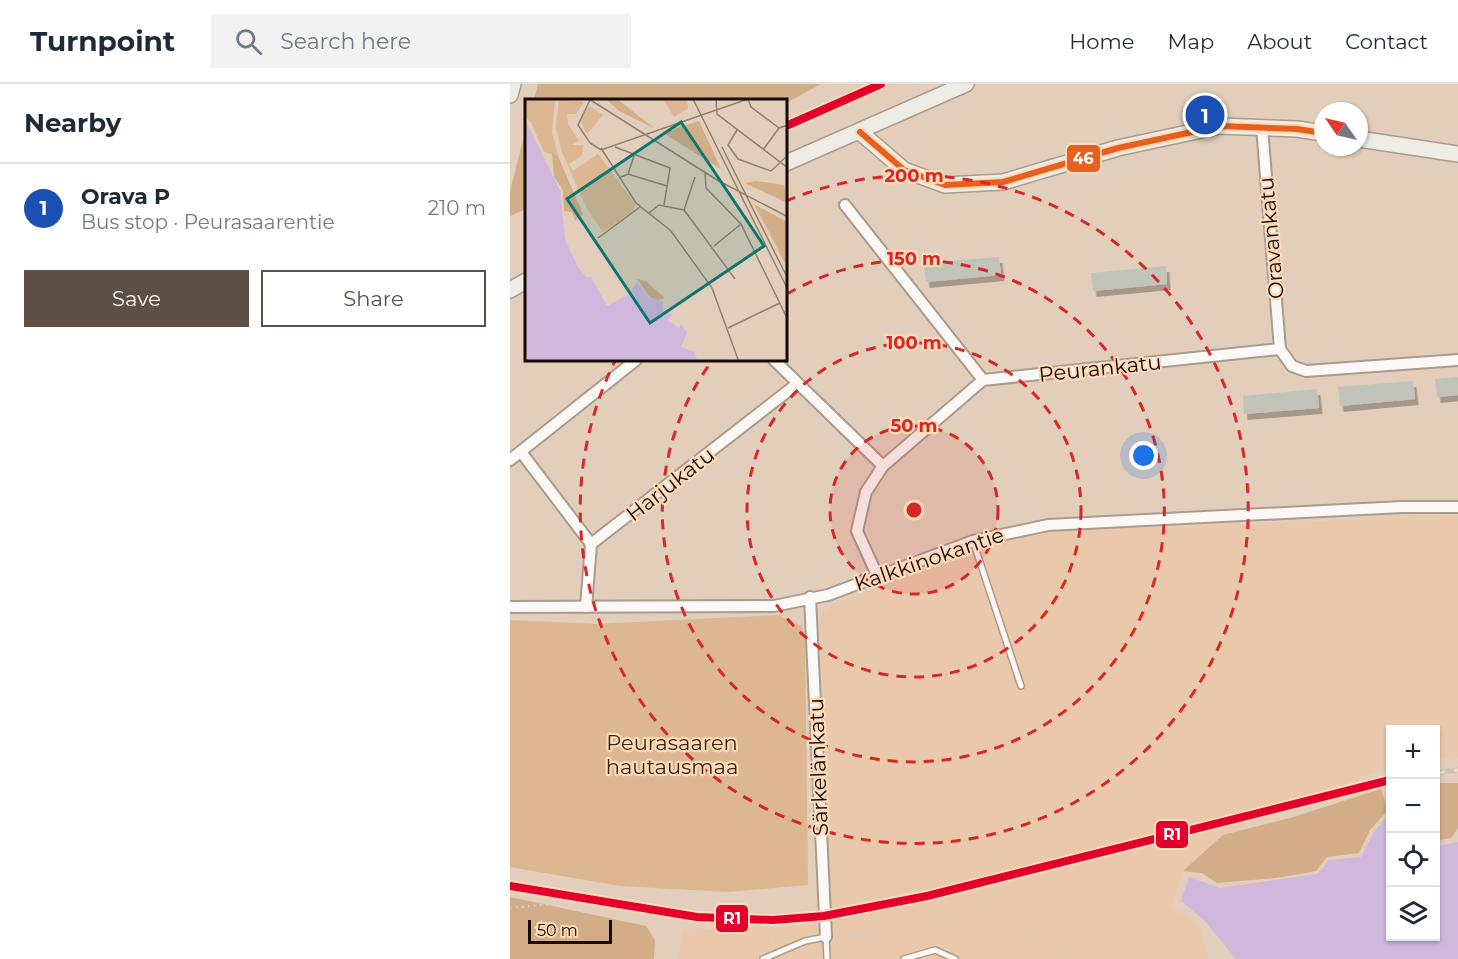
<!DOCTYPE html>
<meta charset="utf-8">
<style>
:root{--surface:#fff;--page:#f2f2f3;--text:#1f2937;--muted:#747a83;--line:#e0e1e3;--accent:#5d4f43}
body{margin:0;font-family:Montserrat,sans-serif;background:var(--page);color:var(--text)}
.controls{position:absolute;right:18px;bottom:18px;display:grid;overflow:hidden;border-radius:0px;box-shadow:0 2px 4px #0004}
.controls button{width:54px;height:54px;display:grid;place-items:center;padding:0;border:0;border-bottom:2px solid var(--line);background:var(--surface);color:var(--text);font:30px sans-serif}
.compass{position:absolute;left:804px;top:18px;width:54px;height:54px;border-radius:50%;background:var(--surface);box-shadow:0 2px 4px #0004;rotate:304deg}
.scale{position:absolute;left:18px;bottom:15px;width:84px;box-sizing:border-box;padding-left:6px;border:3px solid #160a02;border-top:0;font-size:16px;line-height:21px;white-space:nowrap;color:#160a02;-webkit-text-stroke:4px #fedab9;paint-order:stroke}
.you{position:absolute;left:634px;top:372px;width:21px;height:21px;margin:-15px;border:4px solid #fff;border-radius:50%;background:#1a73e8;box-shadow:0 0 0 9px #1a73e833}
.badge{display:grid;place-items:center;width:39px;height:39px;border-radius:50%;background:var(--accent);color:#fff;font-size:20px;font-weight:700}
.pin{position:absolute;translate:-50% -50%;border:3px solid #fff;box-shadow:0 2px 6px #0006}
.list{margin:0;padding:0;list-style:none}
h2{display:flex;justify-content:space-between;align-items:center;height:78px;margin:0;padding:0 24px;font-size:26px}
h2 small{font-size:20px;font-weight:400;color:var(--muted)}
.list li{display:grid;grid-template-columns:39px 1fr auto;gap:18px;align-items:center;box-sizing:border-box;height:90px;padding:0 24px;border-top:2px solid var(--line)}
.list b{display:block;font-size:22px;white-space:nowrap}
.list p{margin:0;font-size:20px;white-space:nowrap;color:var(--muted)}
.list em{font-size:20px;font-style:normal;color:var(--muted)}
.actions{display:flex;gap:12px;padding:18px 24px}
.actions a{flex:1;padding:14px 0;border:2px solid var(--accent);border-radius:0px;text-align:center;font-size:21px;color:var(--accent)}
.actions .main{background:var(--accent);color:#fff}
.icon{flex:none;width:33px;height:33px;fill:none;stroke:currentColor;stroke-width:2;stroke-linecap:round;stroke-linejoin:round}
.map{position:relative;flex:none;width:948px;height:875px;overflow:hidden}
header{display:flex;align-items:center;gap:36px;box-sizing:border-box;height:84px;padding:0 30px;background:var(--surface);border-bottom:2px solid var(--line)}
header strong{font-size:28px}
nav{display:flex;gap:33px;margin-inline-start:auto;font-size:21px}
.search{width:420px;height:54px;background:var(--page);display:flex;align-items:center;gap:15px;box-sizing:border-box;padding:0 21px;border-radius:0px;color:var(--muted);font-size:22px}
main{display:flex}
aside{flex:1;background:var(--surface)}
.map>svg:first-child{display:block}
.built{fill:#e9c8ab}
.green{fill:#ddb692}
.forest{fill:#d3ac88}
.water{fill:#d0b7de}
.building{fill:#c2c4ba;filter:url(#shadow)}
.lines{fill:none;stroke-linecap:round;stroke-linejoin:round}
.lane-casing{stroke:#aa9b8c;stroke-width:8}
.street-casing{stroke:#aa9b8c;stroke-width:14}
.secondary-casing{stroke:#aa9b8c;stroke-width:18}
.path{stroke:#d9d2cd;stroke-width:2;stroke-dasharray:1.5 4.5;stroke-linecap:butt}
.lane{stroke:#fbf8f5;stroke-width:5}
.street{stroke:#fbf8f5;stroke-width:10}
.secondary{stroke:#eeece5;stroke-width:15}
.rail-casing{stroke:#c9c4bf;stroke-width:5}
.rail{stroke:#fedab9;stroke-width:3;stroke-dasharray:9;stroke-linecap:butt}
.bus-1-casing{stroke:#fedab9;stroke-width:10}
.bus-1{stroke:#e76020;stroke-width:6}
.rail-1-casing{stroke:#fedab9;stroke-width:12}
.rail-1{stroke:#e4002b;stroke-width:8}
.ring{fill:none;stroke:#d62828;stroke-width:3;stroke-dasharray:10 8}
.labels{text-anchor:middle;dominant-baseline:central;stroke-width:4.5;stroke-linejoin:round;paint-order:stroke}
.street-label{font-size:21px;fill:#160a02;stroke:#fedab9}
.park-label{font-size:21px;fill:#3e2710;stroke:#fedab9}
.inset-road{fill:none;stroke:#908071;stroke-width:1.5}
.view{fill:#0f766e;fill-opacity:0.15;stroke:#0f766e;stroke-width:3}
.inset-edge{fill:none;stroke:#160a02;stroke-width:3}
.centre{fill:#d62828;stroke:#fedab9;stroke-width:3}
.ring-label{font-size:18px;text-anchor:middle;font-weight:bold;fill:#d62828;stroke:#fedab9;stroke-width:4.5;stroke-linejoin:round;paint-order:stroke}
.line-badge{stroke:#fedab9;stroke-width:2}
.badge-label{font-size:16px;text-anchor:middle;font-weight:bold;fill:#fff}
</style>
<header>
<strong>Turnpoint</strong>
<div class="search"><svg class="icon" aria-label="search" viewBox="0 0 24 24"><circle cx="10" cy="10" r="6"/><path d="M15 15l6 6"/></svg>Search here</div>
<nav><a>Home</a><a>Map</a><a>About</a><a>Contact</a></nav>
</header>
<main>
<aside>
<h2>Nearby<small></small></h2>
<ul class="list">
<li><span class="badge" style="background:#1a4fb4">1</span><div><b>Orava P</b><p>Bus stop · Peurasaarentie</p></div><em>210 m</em></li>
</ul>
<div class="actions"><a class="main">Save</a><a>Share</a></div>
</aside>
<div class="map">
<svg width="948" height="875" viewBox="0 0 948 875">
<defs>
<filter id="shadow"><feDropShadow dx="3.5" dy="6" stdDeviation="0" flood-color="#0004"/></filter>
</defs>
<rect width="100%" height="100%" fill="#e2cebb"/>
<polygon class="built" points="948,432 948,673 926,675 926,646 880,646 880,682 713,751 673,787 662,822 689,843 699,875 168,875 173,846 321,841 310,532 322,521 480,462 544,447"/>
<polygon class="green" points="269,531 292,542 295,555 298,801 218,808 110,802 0,783 0,536 86,540"/>
<g class="forest">
<polygon points="28,0 311,0 276,19 276,16 24,16"/>
<polygon points="16,45 16,125 0,132 0,107"/>
<polygon points="926,699 948,699 948,744 941,754 930,756"/>
<polygon points="871,705 878,726 860,746 849,769 817,773 806,787 766,794 707,799 692,789 673,787 713,751 780,734"/>
<polygon points="0,813 136,842 145,856 144,875 0,875"/>
</g>
<polygon class="water" points="880,729 880,852 926,852 926,745 928,762 948,758 948,875 726,875 694,836 671,817 679,793 710,804 808,790 819,776 851,773 864,748"/>
<g class="building">
<polygon points="489,173 491,191 416,198 414,179"/>
<polygon points="656,182 657,200 583,207 581,189"/>
<polygon points="948,293 948,311 927,313 925,295"/>
<polygon points="903,297 905,315 830,322 828,303"/>
<polygon points="807,305 809,324 734,330 733,312"/>
</g>
<g class="lines">
<g class="lane-casing">
<g id="lane">
<polyline points="463,457 511,602"/>
<polyline points="253,875 295,857 316,853 317,875"/>
<polyline points="394,875 425,866 445,875"/>
</g>
</g>
<g class="street-casing">
<g id="street">
<polyline points="752,43 770,265"/>
<polyline points="335,121 473,296"/>
<polyline points="264,276 373,382"/>
<polyline points="11,368 81,460"/>
<polyline points="0,376 126,276"/>
<polyline points="367,491 347,447 356,408 373,382 473,296 770,265 782,282 796,287 948,276"/>
<polyline points="300,513 316,853"/>
<polyline points="0,523 264,522 318,511 463,457 538,441 892,423 948,423"/>
<polyline points="76,523 81,460 287,300"/>
</g>
</g>
<g class="secondary-casing">
<g id="secondary">
<polyline points="0,11 3,0"/>
<polyline points="350,48 394,86 435,101 493,98 608,64 710,42 787,45 813,49"/>
<polyline points="849,55 948,70"/>
<polyline points="276,79 456,0"/>
<polyline points="0,206 16,197"/>
</g>
</g>
<g class="path">
<polyline points="0,49 7,22"/>
<polyline points="765,61 843,67"/>
<polyline points="893,76 948,86"/>
<polyline points="276,95 307,83 348,91 366,102 422,121 476,120 563,101 644,71 742,59"/>
<polyline points="338,113 348,91"/>
<polyline points="0,223 16,215"/>
<polyline points="287,505 347,471"/>
<polyline points="0,824 65,818 205,845 258,843 264,863"/>
<polyline points="258,843 306,838"/>
<path d="M326,856l130,-25c39,-2 74,26 107,44"/>
</g>
<use href="#lane" class="lane"/>
<use href="#street" class="street"/>
<use href="#secondary" class="secondary"/>
<g class="rail-casing">
<g id="rail">
<polyline points="926,689 948,686"/>
<polyline points="0,802 187,833 263,836 314,832 417,812 880,696"/>
</g>
</g>
<use href="#rail" class="rail"/>
<g class="bus-1-casing">
<polyline id="bus-1" points="350,48 394,86 435,101 493,98 608,64 710,42 787,45 813,49"/>
</g>
<use href="#bus-1" class="bus-1"/>
<g class="rail-1-casing">
<g id="rail-1">
<polyline points="276,42 371,0"/>
<polyline points="0,802 187,833 263,836 314,832 417,812 880,696"/>
</g>
</g>
<use href="#rail-1" class="rail-1"/>
</g>
<circle cx="404" cy="426" r="84" fill="#d62828" fill-opacity=".12"/>
<g class="ring">
<circle cx="404" cy="426" r="84"/>
<circle cx="404" cy="426" r="167"/>
<path d="M277 210A251 251 0 1 1 202 277"/>
<path d="M276 117A334 334 0 1 1 105 277"/>
</g>
<g class="labels">
<g class="street-label">
<text transform="translate(761 154) rotate(-95)">Oravankatu</text>
<text transform="translate(590 284) rotate(-6)">Peurankatu</text>
<text transform="translate(160 400) rotate(-38)">Harjukatu</text>
<text transform="translate(419 475) rotate(-19)">Kalkkinokantie</text>
<text transform="translate(308 683) rotate(-92)">Särkelänkatu</text>
</g>
<g class="park-label">
<text x="162" y="658">Peurasaaren<tspan x="162" dy="24">hautausmaa</tspan></text>
</g>
</g>
<g transform="translate(15 15)">
<rect width="262" height="262" fill="#e2cebb"/>
<path d="M0,0h30l-3,33 6,24 -14,-4 -13,-30 -6,-5zM34,0l25,3 -8,12h-9l1,10 11,17 -7,4h11l-1,10 -13,9 4,7 25,-17 37,50 -1,6 -31,22 -17,-25 -24,-55 -6,-24zM138,0h24l1,10 -14,8zM64,7l14,9 -16,19 -7,-14z" fill="#ddb692"/>
<path d="M81,0h11l37,29 -35,-17zM174,22l22,48 -58,-36zM27,54l6,3 25,58 -8,7 -3,-9 -8,-1 -1,-21 -9,-13zM231,82l28,4 3,18 -42,-20zM229,105l33,18v46l-17,-34zM112,180l9,2 19,17 -10,3 -6,-5z" fill="#d3ac88"/>
<path d="M0,21l35,70 5,49 12,27 9,11h5l16,29 23,-12 7,-13 12,16 14,4v10l10,3 -6,6 12,8 2,-4 6,9 -6,14 14,5 2,9h-172z" fill="#d0b7de"/>
<path class="inset-road" d="M64,0l128,81 71,37M168,0l95,191M191,0l1,15 71,54M223,0l3,8 28,21M65,1l-12,25 12,18 11,7 147,-51M212,31l-9,15 10,14 33,12 17,-16M90,48l55,21 -6,37M197,48l66,132M76,49l35,55 35,28 41,57 27,74M238,51l16,-22 9,-3M180,74l1,15 35,36 47,96M103,75l6,-18M94,79l9,-4 39,12M159,111l11,-33M124,114l10,-8 25,5 51,69M73,139l42,-31M189,147l27,-22M203,229l52,-25"/>
<path class="view" d="M156,23l83,124 -114,77 -83,-124z"/>
<rect width="262" height="262" class="inset-edge"/>
</g>
<circle cx="404" cy="426" r="9" class="centre"/>
<g class="ring-label">
<text x="404" y="98">200 m</text>
<text x="404" y="181">150 m</text>
<text x="404" y="265">100 m</text>
<text x="404" y="348">50 m</text>
</g>
<g class="line-badge">
<rect x="556" y="60" width="35" height="29" rx="6" fill="#e76020"/>
<rect x="645" y="736" width="34" height="29" rx="6" fill="#e4002b"/>
<rect x="205" y="820" width="34" height="29" rx="6" fill="#e4002b"/>
</g>
<g class="badge-label">
<text x="573" y="80">46</text>
<text x="662" y="756">R1</text>
<text x="222" y="840">R1</text>
</g>
</svg>
<div class="controls">
<button>+</button>
<button>−</button>
<button><svg class="icon" aria-label="locate" viewBox="0 0 24 24"><circle cx="12" cy="12" r="6"/><path d="M12 2v4M12 18v4M2 12h4M18 12h4"/></svg></button>
<button><svg class="icon" aria-label="layers" viewBox="0 0 24 24"><path d="M12 4l9 5-9 5-9-5zM3 14l9 5 9-5"/></svg></button>
</div>
<svg class="compass" viewBox="-18 -18 36 36"><path d="M0-13l5 13h-10z" fill="#e53935"/><path d="M0 13l5-13h-10z" fill="#747a83"/></svg>
<div class="scale">50 m</div>
<div class="you"></div>
<div class="pin badge" style="left:695px;top:31px;background:#1a4fb4">1</div>
</div>
</main>
